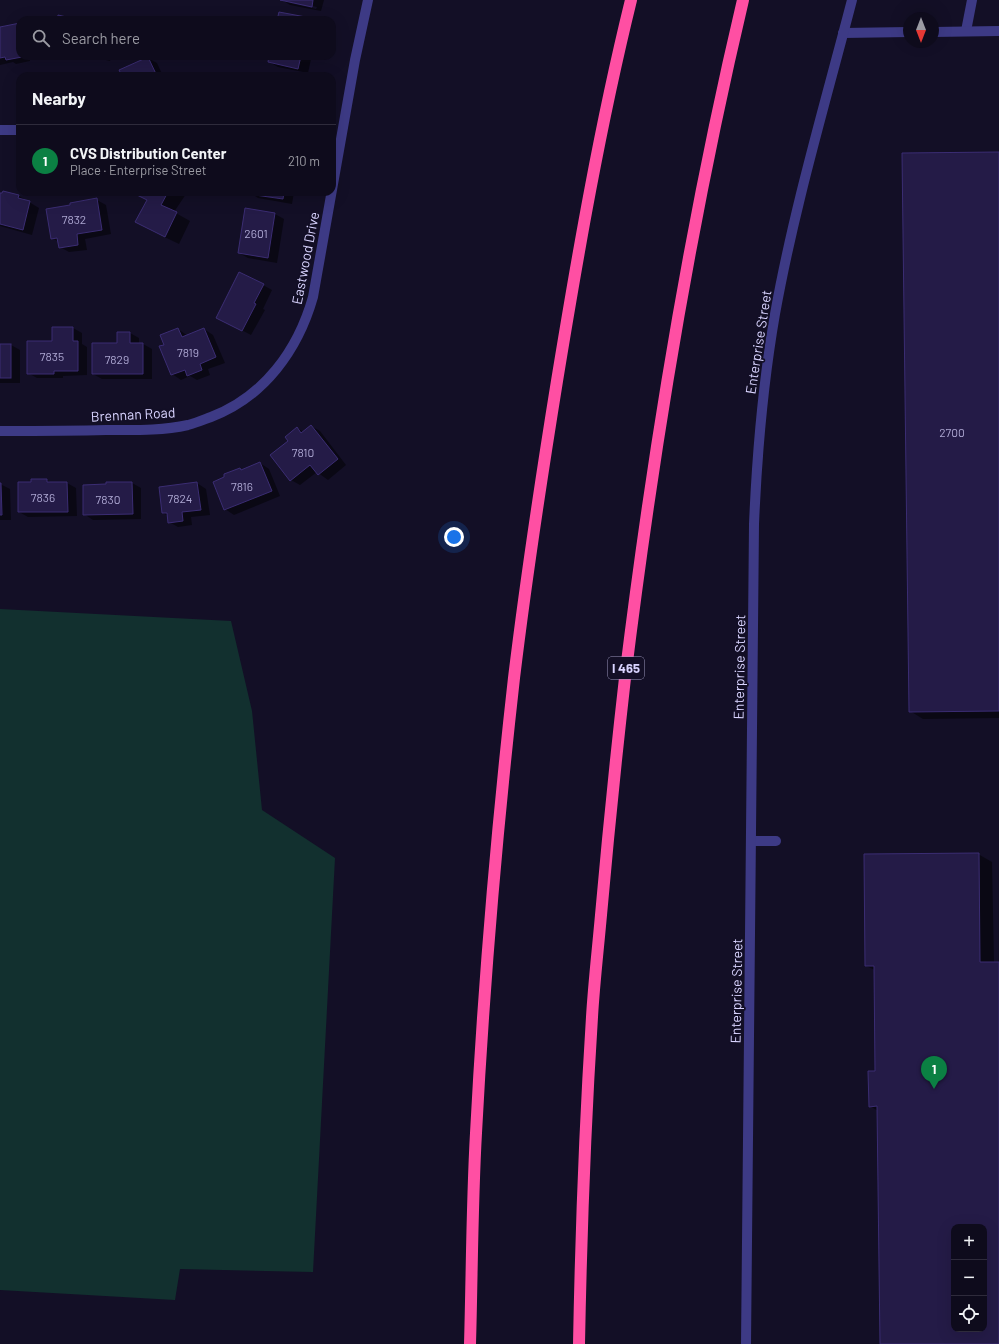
<!DOCTYPE html>
<meta charset="utf-8">
<style>
:root{--surface:#0e0b1c;--page:#1c1929;--text:#f1f3f6;--muted:#9b9ba3;--line:#2e2b3b;--accent:#0b8043}
body{margin:0;font-family:Barlow,sans-serif;background:var(--page);color:var(--text)}
.controls{position:absolute;right:12px;bottom:12px;display:grid;overflow:hidden;border-radius:8px;box-shadow:0 4px 16px #0002}
.controls button{width:36px;height:36px;display:grid;place-items:center;padding:0;border:0;border-bottom:1px solid var(--line);background:var(--surface);color:var(--text);font:20px sans-serif}
.compass{position:absolute;left:903px;top:12px;width:36px;height:36px;border-radius:50%;background:var(--surface);box-shadow:0 4px 16px #0002;rotate:180deg}
.you{position:absolute;left:454px;top:537px;width:14px;height:14px;margin:-10px;border:3px solid #fff;border-radius:50%;background:#1a73e8;box-shadow:0 0 0 6px #1a73e833}
.badge{display:grid;place-items:center;width:26px;height:26px;border-radius:50%;background:var(--accent);color:#fff;font-size:13px;font-weight:700}
.pin{position:absolute;translate:-50% -33px;filter:drop-shadow(0 1px 2px #0008)}
.pin::after{content:'';position:absolute;top:21px;width:14px;height:12px;background:inherit;clip-path:polygon(0 0,100% 0,50% 100%)}
.list{margin:0;padding:0;list-style:none}
h2{display:flex;justify-content:space-between;align-items:center;height:52px;margin:0;padding:0 16px;font-size:17px}
h2 small{font-size:13px;font-weight:400;color:var(--muted)}
.list li{display:grid;grid-template-columns:26px 1fr auto;gap:12px;align-items:center;box-sizing:border-box;height:72px;padding:0 16px;border-top:1px solid var(--line)}
.list b{display:block;font-size:15px;white-space:nowrap}
.list p{margin:0;font-size:13px;white-space:nowrap;color:var(--muted)}
.list em{font-size:13px;font-style:normal;color:var(--muted)}
.icon{flex:none;width:22px;height:22px;fill:none;stroke:currentColor;stroke-width:2;stroke-linecap:round;stroke-linejoin:round}
.map{position:relative;flex:none;width:999px;height:1344px;overflow:hidden}
.search{position:absolute;background:var(--surface);box-shadow:0 4px 16px #0002;left:16px;top:16px;width:320px;height:44px;display:flex;align-items:center;gap:10px;box-sizing:border-box;padding:0 14px;border-radius:12px;color:var(--muted);font-size:15px}
.panel{position:absolute;background:var(--surface);box-shadow:0 4px 16px #0002;left:16px;top:72px;width:320px;height:124px;border-radius:12px}
.map>svg:first-child{display:block}
.green{fill:#12302f}
.shadow{fill:#0007;fill-rule:evenodd}
.building{fill:#241b47;stroke:#3b2d73;fill-rule:evenodd}
.lines{fill:none;stroke-linecap:round;stroke-linejoin:round}
.service{stroke:#3d3a85;stroke-width:10}
.minor{stroke:#3d3a85;stroke-width:10}
.motorway{stroke:#ff4fa3;stroke-width:12}
.labels{text-anchor:middle;dominant-baseline:central;stroke-width:3.5;stroke-linejoin:round;paint-order:stroke}
.number-label{font-size:12px;fill:#aca6d1}
.shield{fill:#130f26;stroke:#9e99be;stroke-width:1}
.shield-label{font-size:13px;font-weight:bold;fill:#d9d4ff}
.street-label{font-size:14px;fill:#d9d4ff;stroke:#130f26}
</style>
<div class="map">
<svg width="999" height="1344" viewBox="0 0 999 1344">
<rect width="100%" height="100%" fill="#130f26"/>
<polygon class="green" points="0,609 231,621 252,711 262,810 335,858 313,1272 180,1269 175,1300 0,1290"/>
<g class="shadow">
<path d="M282,0h42l-3,11 -31,-6zM290,1l27,6 -1,2 -26,-6z"/>
<polygon points="20,24 20,56 43,57 30,59 30,61 16,64 13,62 0,65 0,28"/>
<polygon points="78,56 86,56 86,58"/>
<polygon points="89,56 112,56 110,61"/>
<polygon points="270,56 317,56 316,60 311,59 308,73 278,67 269,62"/>
<polygon points="148,58 157,63 163,76 122,76"/>
<polygon points="999,153 999,718 923,719 910,711"/>
<polygon points="132,192 183,192 186,194 174,212 190,221 179,244 150,230 147,200"/>
<polygon points="249,192 294,192 292,204 258,198"/>
<polygon points="0,194 19,196 39,208 32,235 0,226"/>
<polygon points="97,200 106,205 111,234 85,239 87,250 69,252 60,247 59,242 52,238"/>
<polygon points="246,209 275,214 284,219 277,263 248,258 239,253"/>
<polygon points="263,285 272,290 263,309 265,310 251,335 226,322"/>
<polygon points="73,328 82,333 82,344 87,347 87,375 63,376 63,378 37,378 28,373 53,342"/>
<polygon points="178,329 188,336 204,329 213,335 225,363 208,369 210,375 197,380 190,376 181,380 172,374"/>
<polygon points="130,333 139,338 139,344 143,344 152,349 152,379 102,379 93,374 118,344"/>
<polygon points="0,345 11,345 20,350 20,383 0,383"/>
<polygon points="311,426 320,431 346,465 328,480 317,472 300,485 291,480 290,441 297,428 304,432"/>
<polygon points="260,463 269,469 280,496 234,515 225,509 240,469 242,471"/>
<polygon points="47,480 52,483 67,483 76,488 77,516 28,517 19,512 32,483"/>
<polygon points="132,483 141,488 141,519 93,520 84,514"/>
<polygon points="197,483 206,489 210,515 191,517 192,525 178,527 169,522 168,516 163,513 160,488"/>
<polygon points="0,484 10,489 11,520 0,520"/>
<path d="M978,854l14,8 2,101h5v381h-118l-3,-233 -8,-5 6,-34 -1,-102 -9,-4zM954,1227h30v102h-30z"/>
</g>
<g class="building">
<polygon points="280,0 313,0 312,7"/>
<polygon points="279,12 311,18 310,20 277,20"/>
<polygon points="58,15 79,20 57,20"/>
<polygon points="20,23 20,56 22,57 6,60 5,57 0,58 0,27"/>
<polygon points="269,56 301,56 298,69 268,62"/>
<polygon points="148,57 157,76 122,76 119,70"/>
<polygon points="999,152 999,711 909,712 902,153"/>
<polygon points="3,191 19,195 18,198 30,201 23,230 0,224 0,193 2,193"/>
<polygon points="131,192 168,192 161,205 177,212 165,237 135,222 147,200"/>
<polygon points="248,192 284,192 283,199 248,194"/>
<polygon points="97,198 102,230 77,234 78,245 59,248 57,238 51,239 46,209 70,205 70,203"/>
<polygon points="245,208 275,213 268,258 238,253"/>
<polygon points="239,272 264,284 254,303 256,304 242,331 216,318"/>
<polygon points="52,327 73,327 73,341 78,341 78,371 54,371 54,374 27,374 27,341 52,341"/>
<polygon points="178,328 182,337 204,328 216,357 200,364 202,370 187,376 185,370 171,375 159,346 164,345 160,335"/>
<polygon points="117,332 130,332 130,343 143,343 143,374 92,374 92,343 117,343"/>
<rect x="0" y="344" width="11" height="34"/>
<polygon points="311,425 338,459 318,475 310,465 290,481 270,455 288,441 285,437 297,427 301,433"/>
<polygon points="260,462 272,491 224,510 213,482 224,477 224,474 240,468 241,470"/>
<polygon points="31,479 47,479 47,482 67,482 68,512 18,512 18,482 31,482"/>
<polygon points="106,482 132,482 133,514 83,515 83,485 106,484"/>
<polygon points="197,482 201,510 182,512 183,521 168,523 167,513 162,513 159,487"/>
<polygon points="0,483 1,483 2,515 0,515"/>
<path d="M979,853l1,109h19v382h-119l-3,-238 -8,1 -1,-36h7l-1,-105h-9l-1,-112zM954,1227h30v102h-30z"/>
</g>
<g class="lines">
<g class="service">
<polyline points="966,31 972,0"/>
<polyline points="933,32 999,31"/>
<polyline points="843,33 909,32"/>
<polyline points="751,841 776,841"/>
</g>
<g class="minor">
<polyline points="0,130 20,130"/>
<path d="M0,431c35,0 71,0 106,-1 28,0 55,1 82,-5 8,-2 15,-5 23,-8 53,-20 87,-67 102,-120l42,-237 13,-60"/>
<path d="M746,1344l8,-820c3,-71 9,-141 21,-210 19,-106 50,-210 77,-314"/>
</g>
<g class="motorway">
<path d="M470,1344c2,-70 2,-141 6,-211 8,-152 21,-304 38,-455 12,-99 27,-198 43,-297 21,-128 43,-255 74,-381"/>
<path d="M579,1344c2,-109 6,-218 13,-327 2,-34 6,-68 9,-102 7,-79 15,-158 24,-237 28,-228 65,-454 118,-678"/>
</g>
</g>
<g class="labels">
<g class="number-label">
<text x="74" y="219">7832</text>
<text x="256" y="233">2601</text>
<text x="188" y="352">7819</text>
<text x="52" y="356">7835</text>
<text x="117" y="359">7829</text>
<text x="952" y="432">2700</text>
<text x="303" y="452">7810</text>
<text x="242" y="486">7816</text>
<text x="43" y="497">7836</text>
<text x="180" y="498">7824</text>
<text x="108" y="499">7830</text>
</g>
<rect class="shield" x="608" y="657" width="36" height="22" rx="3"/>
<g class="shield-label">
<text x="626" y="668">I 465</text>
</g>
<g class="street-label">
<text transform="translate(305 258) rotate(-79)">Eastwood Drive</text>
<text transform="translate(758 342) rotate(-81)">Enterprise Street</text>
<text transform="translate(133 414) rotate(-3)">Brennan Road</text>
<text transform="translate(739 667) rotate(-89)">Enterprise Street</text>
<text transform="translate(736 991) rotate(-89)">Enterprise Street</text>
</g>
</g>
</svg>
<div class="controls">
<button>+</button>
<button>−</button>
<button><svg class="icon" aria-label="locate" viewBox="0 0 24 24"><circle cx="12" cy="12" r="6"/><path d="M12 2v4M12 18v4M2 12h4M18 12h4"/></svg></button>
</div>
<svg class="compass" viewBox="-18 -18 36 36"><path d="M0-13l5 13h-10z" fill="#e53935"/><path d="M0 13l5-13h-10z" fill="#9b9ba3"/></svg>
<div class="you"></div>
<div class="pin badge" style="left:934px;top:1089px">1</div>
<div class="search"><svg class="icon" aria-label="search" viewBox="0 0 24 24"><circle cx="10" cy="10" r="6"/><path d="M15 15l6 6"/></svg>Search here</div>
<section class="panel">
<h2>Nearby<small></small></h2>
<ul class="list">
<li><span class="badge">1</span><div><b>CVS Distribution Center</b><p>Place · Enterprise Street</p></div><em>210 m</em></li>
</ul>
</section>
</div>
